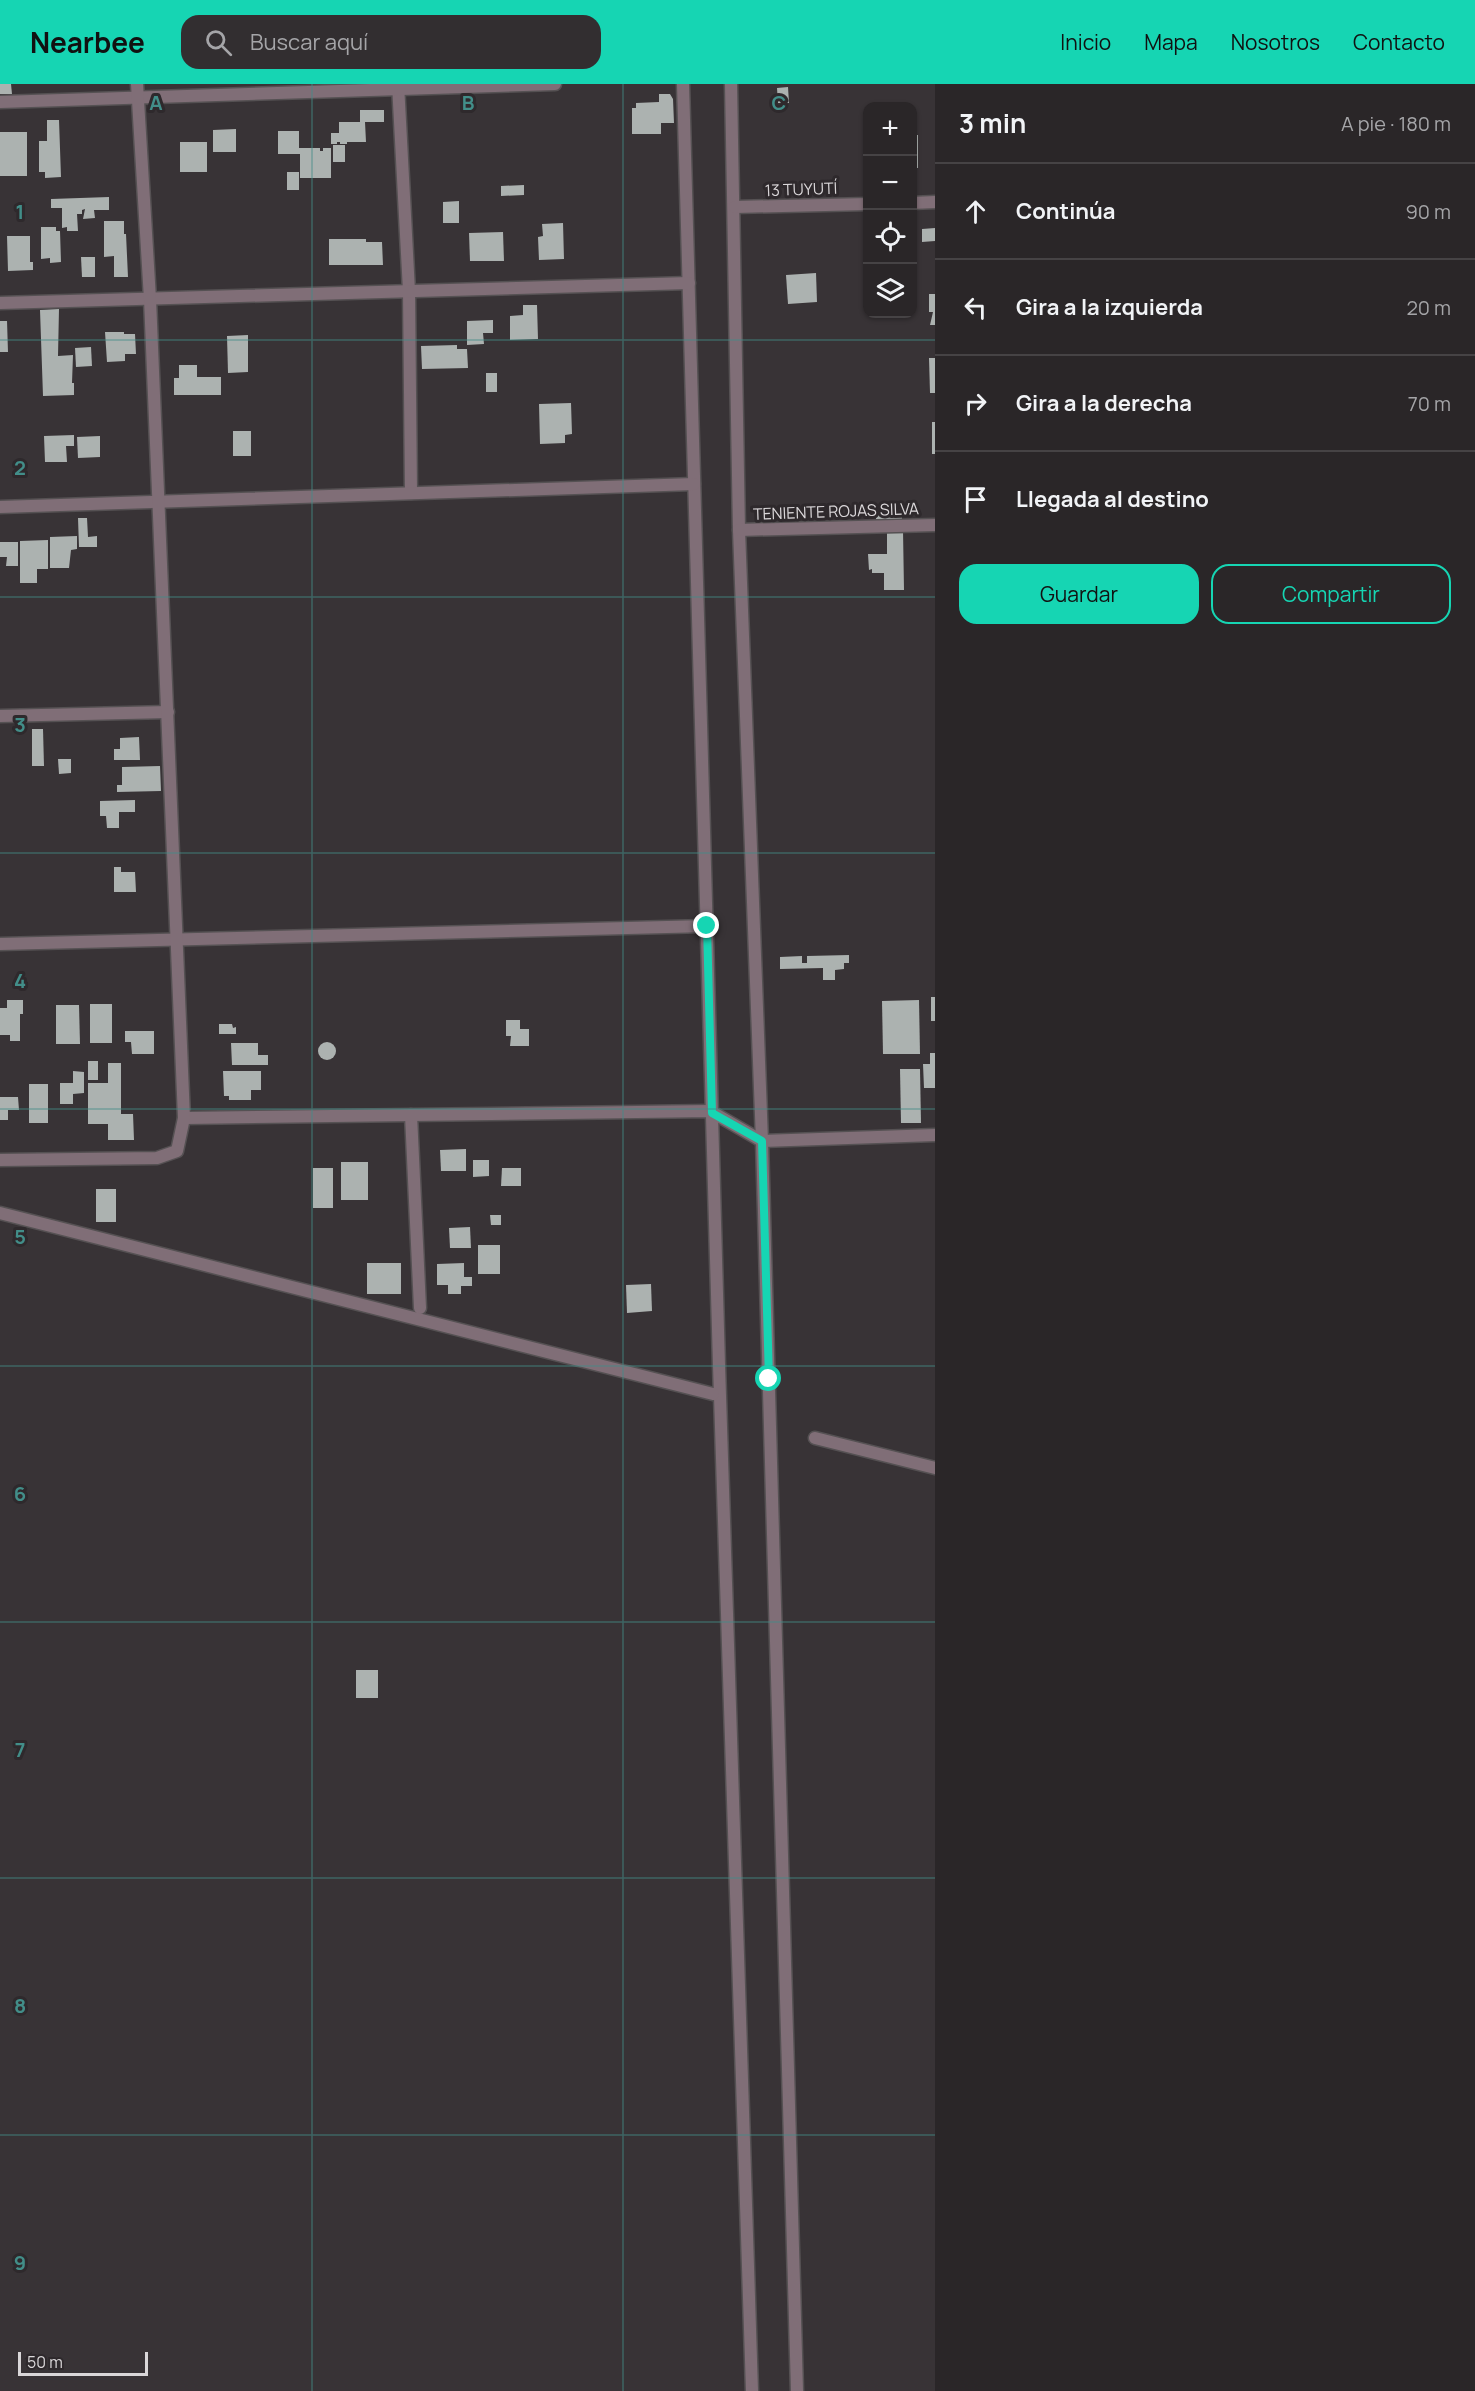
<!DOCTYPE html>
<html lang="es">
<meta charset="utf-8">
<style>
:root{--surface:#2a2628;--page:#322e30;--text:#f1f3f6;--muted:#a5a5a8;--line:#464345;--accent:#16d5b3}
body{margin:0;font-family:Manrope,sans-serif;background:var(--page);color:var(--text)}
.controls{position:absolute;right:18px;top:18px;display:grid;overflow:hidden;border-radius:12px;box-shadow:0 2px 4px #0004}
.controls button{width:54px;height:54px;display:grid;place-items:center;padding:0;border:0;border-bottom:2px solid var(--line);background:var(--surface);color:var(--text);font:30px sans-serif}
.scale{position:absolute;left:18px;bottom:15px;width:130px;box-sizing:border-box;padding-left:6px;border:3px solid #dad7d9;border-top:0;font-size:16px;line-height:21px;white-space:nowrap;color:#dad7d9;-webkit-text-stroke:4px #2e292c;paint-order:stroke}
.stop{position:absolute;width:18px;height:18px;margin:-14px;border:4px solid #16d5b3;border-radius:50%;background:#fff}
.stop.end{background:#16d5b3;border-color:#fff;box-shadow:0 2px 6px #0008}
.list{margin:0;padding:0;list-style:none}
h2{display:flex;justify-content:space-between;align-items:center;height:78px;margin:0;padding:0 24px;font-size:26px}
h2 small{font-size:20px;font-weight:400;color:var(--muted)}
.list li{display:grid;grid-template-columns:39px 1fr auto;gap:18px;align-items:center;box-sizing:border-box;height:96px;padding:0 24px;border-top:2px solid var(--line)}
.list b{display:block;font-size:22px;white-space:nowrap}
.list em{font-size:20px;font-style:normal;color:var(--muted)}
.actions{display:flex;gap:12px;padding:18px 24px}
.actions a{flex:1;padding:14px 0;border:2px solid var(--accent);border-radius:18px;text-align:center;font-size:21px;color:var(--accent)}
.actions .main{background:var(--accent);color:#111}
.icon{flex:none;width:33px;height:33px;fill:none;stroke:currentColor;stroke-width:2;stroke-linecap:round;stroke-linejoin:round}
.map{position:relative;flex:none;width:935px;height:2307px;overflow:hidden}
header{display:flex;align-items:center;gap:36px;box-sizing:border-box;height:84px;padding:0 30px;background:var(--accent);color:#111}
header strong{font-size:28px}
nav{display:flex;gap:33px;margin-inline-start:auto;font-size:21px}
.search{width:420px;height:54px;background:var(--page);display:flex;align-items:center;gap:15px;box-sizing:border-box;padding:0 21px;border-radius:18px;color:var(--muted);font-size:22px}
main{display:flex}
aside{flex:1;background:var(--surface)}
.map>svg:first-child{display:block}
.building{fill:#acb2b0}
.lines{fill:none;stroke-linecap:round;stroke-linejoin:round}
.street-casing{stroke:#555153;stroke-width:15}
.street{stroke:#806e77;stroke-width:12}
.route{stroke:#16d5b3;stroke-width:8}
.grid{fill:none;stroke:#428e89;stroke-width:1.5;stroke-opacity:0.55}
.labels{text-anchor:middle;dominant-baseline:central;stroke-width:6;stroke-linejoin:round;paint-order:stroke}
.street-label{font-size:16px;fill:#dad7d9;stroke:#2e292c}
.grid-label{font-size:20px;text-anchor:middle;font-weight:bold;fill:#428e89;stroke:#2e292c;stroke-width:6;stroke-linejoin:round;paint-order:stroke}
</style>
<header>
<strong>Nearbee</strong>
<div class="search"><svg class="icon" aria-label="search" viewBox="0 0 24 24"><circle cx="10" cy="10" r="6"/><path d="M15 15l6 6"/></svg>Buscar aquí</div>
<nav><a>Inicio</a><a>Mapa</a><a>Nosotros</a><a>Contacto</a></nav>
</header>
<main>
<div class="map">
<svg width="935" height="2307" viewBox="0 0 935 2307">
<rect width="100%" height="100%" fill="#383336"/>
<g class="building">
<polygon points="0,0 11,0 12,10 0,10"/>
<polygon points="788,3 789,19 778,19 777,4"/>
<polygon points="659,10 670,10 673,15 674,39 661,39 661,50 632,50 632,24 636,24 636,19 659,18"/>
<polygon points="360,26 384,26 384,38 365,38 366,58 347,58 347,60 340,60 340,58 337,58 337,60 331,60 331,49 339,49 339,38 360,38"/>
<polygon points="47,36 59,36 61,93 45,94 45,88 39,88 39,57 47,57"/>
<polygon points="236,45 236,68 213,68 213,46"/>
<polygon points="278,47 299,47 299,64 320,64 320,67 323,67 323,64 331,64 331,94 300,94 300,70 278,70"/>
<rect x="0" y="48" width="27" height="44"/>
<rect x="912" y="51" width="6" height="33"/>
<rect x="180" y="58" width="27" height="30"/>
<rect x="333" y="61" width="12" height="17"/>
<rect x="287" y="88" width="12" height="18"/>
<polygon points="524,101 524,111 501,112 501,102"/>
<polygon points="109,113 109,126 94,126 95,134 83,135 85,125 82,126 82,130 77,130 78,147 67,147 67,143 62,144 62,124 51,124 51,115"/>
<polygon points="459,117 459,139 443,139 443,118"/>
<polygon points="104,137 124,137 124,150 126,150 128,193 114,193 114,172 104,173"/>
<polygon points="563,139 564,175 539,176 538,153 543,152 542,140"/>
<polygon points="41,143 56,143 56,147 60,147 61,178 50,179 50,174 41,175"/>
<polygon points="935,144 935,157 922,158 922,145"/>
<polygon points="503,148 504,177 470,177 469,149"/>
<polygon points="7,152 30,152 30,178 33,178 33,186 8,187"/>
<polygon points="329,155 366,155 366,158 382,158 383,181 329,181"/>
<polygon points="81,173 95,173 95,193 82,193"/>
<polygon points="816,189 817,218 788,220 786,191"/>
<polygon points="929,210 935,210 935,241 930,241 933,228 929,228"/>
<polygon points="523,221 537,221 538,255 510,256 510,232 523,231"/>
<polygon points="59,225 58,272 73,271 72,299 74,299 74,311 43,312 40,226"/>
<polygon points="493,236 493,249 483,249 484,260 467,261 467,237"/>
<polygon points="0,237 7,237 8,268 0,268"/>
<polygon points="105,248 124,248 124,250 135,250 136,270 125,270 125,277 107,278"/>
<polygon points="248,251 248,288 228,289 227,252"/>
<polygon points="457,261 457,265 467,265 468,284 422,285 421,262"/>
<polygon points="91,263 92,282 76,283 75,264"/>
<polygon points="929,274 935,274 935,309 930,309"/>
<polygon points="179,281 197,281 197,293 221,293 221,311 174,311 174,294 179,294"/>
<rect x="486" y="289" width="11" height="19"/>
<polygon points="571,319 572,350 565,351 565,359 540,360 539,320"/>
<rect x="932" y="338" width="3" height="32"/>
<rect x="233" y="347" width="18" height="25"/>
<polygon points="74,351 74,362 66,362 67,378 45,378 44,352"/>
<polygon points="100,352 100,373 78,374 77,353"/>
<rect x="876" y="428" width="26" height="15"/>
<polygon points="78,434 87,434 88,453 97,452 97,463 79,463"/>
<polygon points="887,446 903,446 904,506 884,506 884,489 872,489 872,485 869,486 868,470 887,470"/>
<polygon points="77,452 77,465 71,466 69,484 50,484 50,453"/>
<polygon points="48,456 48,485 37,485 37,499 20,499 20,457"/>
<polygon points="0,458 18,458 18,482 6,482 7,473 0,473"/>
<polygon points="32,645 43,645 44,682 32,682"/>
<polygon points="139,653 140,676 114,676 114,665 120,665 120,654"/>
<polygon points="58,675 71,675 71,689 59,690"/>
<polygon points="160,682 161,707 117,708 117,701 122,701 122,683"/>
<polygon points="135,716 135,728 119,728 119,744 107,744 106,732 100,732 100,717"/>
<polygon points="114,783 121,783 121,788 135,788 136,808 114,808"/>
<polygon points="849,871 849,879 844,879 844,885 835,886 835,896 823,896 823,884 780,885 780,873 802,872 802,879 807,879 807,872"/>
<rect x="931" y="913" width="4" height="24"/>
<polygon points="7,916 23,916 23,930 20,930 20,957 10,957 10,951 0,951 0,924 7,924"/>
<polygon points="919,916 920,970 883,970 882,917"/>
<rect x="90" y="920" width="22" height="39"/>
<polygon points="56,921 79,921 80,960 56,960"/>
<polygon points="506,936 520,936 520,945 529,945 529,962 510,962 511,952 506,952"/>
<polygon points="219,940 232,940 233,944 236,943 236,950 219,950"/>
<polygon points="125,947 154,947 154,970 132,970 131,958 125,958"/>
<circle cx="327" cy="967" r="9"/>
<polygon points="231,959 258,959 258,971 268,971 268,981 232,981"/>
<polygon points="930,969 935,969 935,1004 924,1004 923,980 930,980"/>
<rect x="88" y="977" width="10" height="19"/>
<polygon points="108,979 121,979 121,1030 133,1030 134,1056 108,1056 108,1040 88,1040 88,999 108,999"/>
<polygon points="900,985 920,985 921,1039 901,1039"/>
<polygon points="73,987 84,988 84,1009 73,1010 73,1020 60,1020 60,999 73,999"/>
<polygon points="223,987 261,987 261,1006 251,1006 251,1016 229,1016 229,1012 224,1012"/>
<rect x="29" y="1000" width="19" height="39"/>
<polygon points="0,1013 18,1013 19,1026 8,1026 8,1036 0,1036"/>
<polygon points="466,1065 466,1087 441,1087 440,1066"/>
<polygon points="473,1076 489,1076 489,1092 473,1093"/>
<rect x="341" y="1078" width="27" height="38"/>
<rect x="313" y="1084" width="20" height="40"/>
<polygon points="502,1084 521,1084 521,1102 501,1102"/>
<rect x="96" y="1105" width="20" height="33"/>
<polygon points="490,1131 501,1131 501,1141 491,1141"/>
<polygon points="470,1143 471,1164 450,1164 449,1144"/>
<rect x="478" y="1161" width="22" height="29"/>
<rect x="367" y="1179" width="34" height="31"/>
<polygon points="464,1179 464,1193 472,1193 472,1202 461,1202 461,1210 448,1210 448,1201 437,1201 437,1180"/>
<polygon points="651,1200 652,1227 627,1229 626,1201"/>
<rect x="356" y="1586" width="22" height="28"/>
</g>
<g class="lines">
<g class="street-casing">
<g id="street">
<polyline points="398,0 409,207 411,409"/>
<polyline points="683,0 719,1281 752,2307"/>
<polyline points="731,0 739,446 762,1057 797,2307"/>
<polyline points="0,18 555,0"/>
<polyline points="912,119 935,118"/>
<polyline points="735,123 868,120"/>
<polyline points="0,219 689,199"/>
<polyline points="0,423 694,400"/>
<polyline points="739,446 935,441"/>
<polyline points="0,632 168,628"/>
<polyline points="0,860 707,842"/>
<polyline points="411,1031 420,1224"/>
<polyline points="184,1034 710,1027 762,1057 935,1051"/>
<polyline points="0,1076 157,1074 177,1067 184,1034 150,215 137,0"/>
<polyline points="0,1129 713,1310"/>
<polyline points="815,1354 935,1384"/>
</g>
</g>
<use href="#street" class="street"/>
</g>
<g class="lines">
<polyline class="route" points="707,842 712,1029 762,1057 769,1295"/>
</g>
<path class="grid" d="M312,0v2307M623,0v2307M0,256h935M0,513h935M0,769h935M0,1025h935M0,1282h935M0,1538h935M0,1794h935M0,2051h935"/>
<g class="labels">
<g class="street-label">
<text transform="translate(801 105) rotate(-2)">13 TUYUTÍ</text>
<text transform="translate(836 427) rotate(-2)">TENIENTE ROJAS SILVA</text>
</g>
</g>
<g class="grid-label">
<text x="156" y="26">A</text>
<text x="468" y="26">B</text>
<text x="779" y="26">C</text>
<text x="20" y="135">1</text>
<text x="20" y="391">2</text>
<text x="20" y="648">3</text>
<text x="20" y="904">4</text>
<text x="20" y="1160">5</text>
<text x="20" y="1417">6</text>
<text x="20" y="1673">7</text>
<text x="20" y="1929">8</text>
<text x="20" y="2186">9</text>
</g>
</svg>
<div class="controls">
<button>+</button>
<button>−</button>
<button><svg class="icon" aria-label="locate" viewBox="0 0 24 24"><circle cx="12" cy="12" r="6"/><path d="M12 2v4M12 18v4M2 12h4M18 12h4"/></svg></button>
<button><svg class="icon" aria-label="layers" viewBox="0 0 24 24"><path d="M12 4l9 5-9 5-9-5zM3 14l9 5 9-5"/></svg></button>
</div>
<div class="scale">50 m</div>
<div class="stop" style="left:769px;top:1295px"></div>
<div class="stop end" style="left:707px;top:842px"></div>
</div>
<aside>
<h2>3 min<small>A pie · 180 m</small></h2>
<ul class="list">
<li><svg class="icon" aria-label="ahead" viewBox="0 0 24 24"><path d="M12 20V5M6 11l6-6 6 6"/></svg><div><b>Continúa</b></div><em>90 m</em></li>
<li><svg class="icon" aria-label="left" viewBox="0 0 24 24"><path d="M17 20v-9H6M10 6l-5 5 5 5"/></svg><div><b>Gira a la izquierda</b></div><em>20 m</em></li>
<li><svg class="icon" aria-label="right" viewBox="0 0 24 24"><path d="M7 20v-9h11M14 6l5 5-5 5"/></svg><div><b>Gira a la derecha</b></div><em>70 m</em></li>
<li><svg class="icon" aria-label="arrive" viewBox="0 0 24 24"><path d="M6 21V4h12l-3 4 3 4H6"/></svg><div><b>Llegada al destino</b></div></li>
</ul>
<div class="actions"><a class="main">Guardar</a><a>Compartir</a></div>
</aside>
</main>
